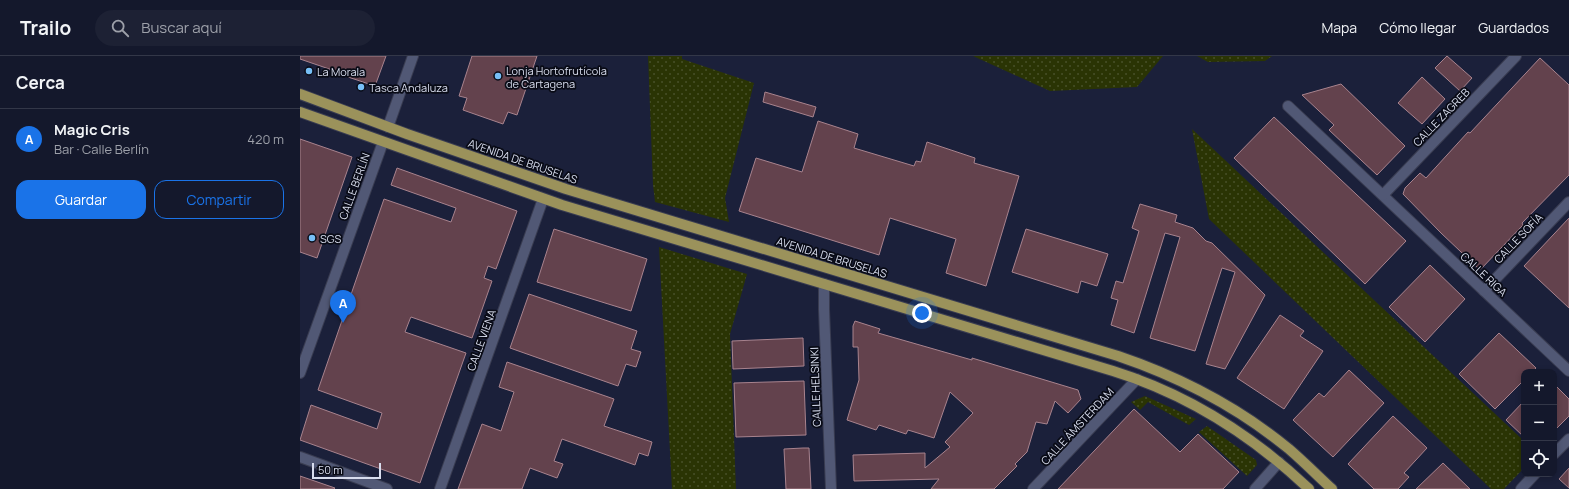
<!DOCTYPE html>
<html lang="es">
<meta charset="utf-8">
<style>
:root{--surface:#14182c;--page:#1d2134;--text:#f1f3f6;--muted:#9da0a9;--line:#333748;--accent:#1a73e8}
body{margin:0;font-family:Manrope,sans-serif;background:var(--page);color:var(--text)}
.controls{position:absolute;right:12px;bottom:12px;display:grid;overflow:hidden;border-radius:8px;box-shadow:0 2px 6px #0003}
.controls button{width:36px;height:36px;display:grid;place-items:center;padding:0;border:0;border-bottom:1px solid var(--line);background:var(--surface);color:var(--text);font:20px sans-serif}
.scale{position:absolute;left:12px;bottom:10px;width:69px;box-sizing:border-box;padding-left:4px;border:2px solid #d8ddee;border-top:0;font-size:11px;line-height:14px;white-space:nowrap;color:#d8ddee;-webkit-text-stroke:3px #090b16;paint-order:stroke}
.you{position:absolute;left:622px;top:257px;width:14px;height:14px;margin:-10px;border:3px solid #fff;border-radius:50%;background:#1a73e8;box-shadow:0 0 0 6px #1a73e833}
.badge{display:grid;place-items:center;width:26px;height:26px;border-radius:50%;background:var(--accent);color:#fff;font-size:13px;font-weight:700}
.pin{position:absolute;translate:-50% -33px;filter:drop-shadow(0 1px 2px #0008)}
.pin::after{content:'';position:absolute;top:21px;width:14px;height:12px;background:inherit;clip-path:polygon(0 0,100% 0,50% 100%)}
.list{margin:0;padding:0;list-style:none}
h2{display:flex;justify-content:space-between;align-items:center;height:52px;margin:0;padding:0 16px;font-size:17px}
h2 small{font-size:13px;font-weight:400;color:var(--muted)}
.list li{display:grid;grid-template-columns:26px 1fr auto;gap:12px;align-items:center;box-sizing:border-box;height:60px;padding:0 16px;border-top:1px solid var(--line)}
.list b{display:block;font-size:15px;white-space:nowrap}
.list p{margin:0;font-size:13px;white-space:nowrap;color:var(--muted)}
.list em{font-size:13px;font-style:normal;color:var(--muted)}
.actions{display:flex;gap:8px;padding:12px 16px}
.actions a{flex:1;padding:9px 0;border:1px solid var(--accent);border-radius:12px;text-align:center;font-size:14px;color:var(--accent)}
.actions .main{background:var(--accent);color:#fff}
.icon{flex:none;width:22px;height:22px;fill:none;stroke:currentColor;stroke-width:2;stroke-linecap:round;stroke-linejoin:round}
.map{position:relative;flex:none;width:1269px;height:433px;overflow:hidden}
header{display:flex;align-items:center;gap:24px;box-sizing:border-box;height:56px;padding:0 20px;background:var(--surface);border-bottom:1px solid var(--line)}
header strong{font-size:19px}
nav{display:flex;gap:22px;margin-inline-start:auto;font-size:14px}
.search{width:280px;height:36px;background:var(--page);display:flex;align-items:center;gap:10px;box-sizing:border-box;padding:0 14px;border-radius:22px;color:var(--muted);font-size:15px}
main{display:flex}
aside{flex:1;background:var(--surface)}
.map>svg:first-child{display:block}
.green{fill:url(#green-dots)}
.building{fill:#63424d;stroke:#a8838e}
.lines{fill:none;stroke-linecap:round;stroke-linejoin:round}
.minor-casing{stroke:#393c51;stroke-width:12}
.major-casing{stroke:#393c51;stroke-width:12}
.minor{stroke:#515875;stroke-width:10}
.major{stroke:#9b925b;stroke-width:10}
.poi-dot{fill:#77bff7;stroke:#090b16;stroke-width:1.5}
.labels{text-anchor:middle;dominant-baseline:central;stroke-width:3.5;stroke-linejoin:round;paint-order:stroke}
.poi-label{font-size:11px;fill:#d8ddee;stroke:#090b16;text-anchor:start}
.street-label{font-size:11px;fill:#d8ddee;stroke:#090b16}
</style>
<header>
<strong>Trailo</strong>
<div class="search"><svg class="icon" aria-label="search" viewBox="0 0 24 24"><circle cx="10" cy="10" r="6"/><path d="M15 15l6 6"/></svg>Buscar aquí</div>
<nav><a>Mapa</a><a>Cómo llegar</a><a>Guardados</a></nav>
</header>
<main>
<aside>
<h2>Cerca<small></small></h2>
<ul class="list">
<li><span class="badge">A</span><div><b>Magic Cris</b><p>Bar · Calle Berlín</p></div><em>420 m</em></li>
</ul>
<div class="actions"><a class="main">Guardar</a><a>Compartir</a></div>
</aside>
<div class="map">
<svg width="1269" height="433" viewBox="0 0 1269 433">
<defs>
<pattern id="green-dots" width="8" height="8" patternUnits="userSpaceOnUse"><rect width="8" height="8" fill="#2a3404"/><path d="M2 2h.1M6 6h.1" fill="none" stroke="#485129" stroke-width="1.8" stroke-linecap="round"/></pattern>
</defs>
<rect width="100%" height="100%" fill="#1b203a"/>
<g class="green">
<polygon points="348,0 382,0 382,3 454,27 425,142 429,166 355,146 353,129"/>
<polygon points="673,0 863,0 837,31 750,35"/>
<polygon points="897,0 972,0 965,5 908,6"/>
<polygon points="892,73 1224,385 1224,412 1204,433 1191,433 909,163"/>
<polygon points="359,191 447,218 430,278 436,433 372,433"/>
<polygon points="845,340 896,363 889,369 848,346 840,354 831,346"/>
<polygon points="907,370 956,404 957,409 947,420 899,376"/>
</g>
<g class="building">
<polygon points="0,0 86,0 75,30 48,21 46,13 38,16 0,3"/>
<polygon points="172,0 237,0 217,59 208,56 203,68 163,54 167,42 159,40"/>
<polygon points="1147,0 1172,22 1160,35 1135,12"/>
<polygon points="1240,2 1269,29 1269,119 1222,167 1223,169 1180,214 1141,177 1103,138 1105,132 1120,117 1126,122 1168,76 1170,77"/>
<polygon points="1122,21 1145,43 1122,68 1098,47"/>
<polygon points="1041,28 1105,90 1077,119 1029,74 1034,69 1002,39"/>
<polygon points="465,36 516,51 513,61 463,46"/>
<polygon points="974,61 1106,185 1065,228 934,102"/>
<polygon points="518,65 558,78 554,92 614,110 616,105 621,106 627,86 675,102 674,107 719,120 686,230 646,217 656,183 590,162 579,199 439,155 456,102 502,116"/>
<polygon points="0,83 52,101 17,202 0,196"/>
<polygon points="97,112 217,155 196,213 188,210 184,222 192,225 172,282 111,261 110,263 105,276 166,297 120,427 0,384 11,349 77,373 82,357 18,334 84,143 151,166 156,152 91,129"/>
<polygon points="840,148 877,159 875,166 893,172 906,185 912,187 965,239 925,313 906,308 935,216 922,212 895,295 850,282 880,181 865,177 834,277 811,269 818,244 811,242 816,225 823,227 839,175 832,172"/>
<polygon points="1269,162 1269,252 1224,210"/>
<polygon points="254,173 347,203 331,255 237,226"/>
<polygon points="726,173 808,198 797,230 781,225 778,237 712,216"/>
<polygon points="1130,209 1165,243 1125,286 1089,251"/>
<polygon points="229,238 337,275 331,293 341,296 336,311 326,308 318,330 210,292"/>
<polygon points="980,259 1004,275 1000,280 1023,295 984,353 937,322"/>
<polygon points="555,265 580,273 578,277 672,304 672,302 778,334 781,343 768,357 755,345 747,368 736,366 727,396 715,408 717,410 694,433 631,433 639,423 554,425 553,399 625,397 625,412 650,391 645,386 673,357 650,336 634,382 608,374 606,378 579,369 576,374 547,364 559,324 558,291 553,291 553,270"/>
<polygon points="1199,277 1236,312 1232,316 1224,316 1224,324 1195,353 1159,318"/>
<polygon points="503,282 504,310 433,313 432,285"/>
<polygon points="207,306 314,343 304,370 352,386 348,400 339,397 335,409 262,383 254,405 263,408 257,422 230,412 222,433 158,433 182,368 201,375 214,336 199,331"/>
<polygon points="1049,314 1084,347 1033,401 993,364 1019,337 1024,341"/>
<polygon points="504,325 506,379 436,381 434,327"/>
<polygon points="1254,328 1269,343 1269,360 1254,375"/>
<polygon points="1224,345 1224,381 1206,364"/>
<polygon points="834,353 880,396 898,378 939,416 923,433 758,433"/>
<polygon points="1093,360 1127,392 1104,417 1109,421 1098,433 1074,433 1048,408"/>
<polygon points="503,392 509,392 511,433 486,433 484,393"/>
<polygon points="1143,407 1170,433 1116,433"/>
<polygon points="1269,412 1269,432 1259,423"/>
<polygon points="0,420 35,432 34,433 0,433"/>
</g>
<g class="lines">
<g class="minor-casing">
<g id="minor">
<polyline points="988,50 1269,315"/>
<polyline points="88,71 113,0"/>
<polyline points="1083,139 1216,0"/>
<polyline points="524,228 524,253 531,433"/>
<polyline points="1184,235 1269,146"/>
<polyline points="0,317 83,86"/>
<polyline points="1254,398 1269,383"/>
<polyline points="0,401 87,433"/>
<polyline points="140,433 243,143"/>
<polyline points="733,433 837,323"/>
<polyline points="955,433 979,406"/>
<polyline points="1221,433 1235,418"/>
</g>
</g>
<g class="major-casing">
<g id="major">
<path d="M0,38l107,40 159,55 552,167c62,21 120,51 171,93 15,13 29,27 43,40"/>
<path d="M0,56l262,93 551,166c74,23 140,65 196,118"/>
</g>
</g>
<use href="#minor" class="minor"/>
<use href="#major" class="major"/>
</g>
<g class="poi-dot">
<circle cx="9" cy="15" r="4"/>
<circle cx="198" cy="20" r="4"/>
<circle cx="61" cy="31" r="4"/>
<circle cx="12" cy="182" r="4"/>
</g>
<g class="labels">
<g class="poi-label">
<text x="206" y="14">Lonja Hortofrutícola<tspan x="206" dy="13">de Cartagena</tspan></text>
<text x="17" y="15">La Morala</text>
<text x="69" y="31">Tasca Andaluza</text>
<text x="20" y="182">SGS</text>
</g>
<g class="street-label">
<text transform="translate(1141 61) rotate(-46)">CALLE ZAGREB</text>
<text transform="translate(223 105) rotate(19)">AVENIDA DE BRUSELAS</text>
<text transform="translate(54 130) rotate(-70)">CALLE BERLÍN</text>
<text transform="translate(1218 182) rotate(-46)">CALLE SOFÍA</text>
<text transform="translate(532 201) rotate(17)">AVENIDA DE BRUSELAS</text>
<text transform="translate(1184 218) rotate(43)">CALLE RIGA</text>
<text transform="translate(181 284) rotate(-70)">CALLE VIENA</text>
<text transform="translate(515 331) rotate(-92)">CALLE HELSINKI</text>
<text transform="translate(777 370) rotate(-47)">CALLE ÁMSTERDAM</text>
</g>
</g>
</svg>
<div class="controls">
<button>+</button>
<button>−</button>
<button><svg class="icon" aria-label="locate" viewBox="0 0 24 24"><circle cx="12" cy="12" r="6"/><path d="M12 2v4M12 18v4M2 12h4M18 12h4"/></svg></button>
</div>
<div class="scale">50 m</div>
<div class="you"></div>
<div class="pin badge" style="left:43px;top:267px">A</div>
</div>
</main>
